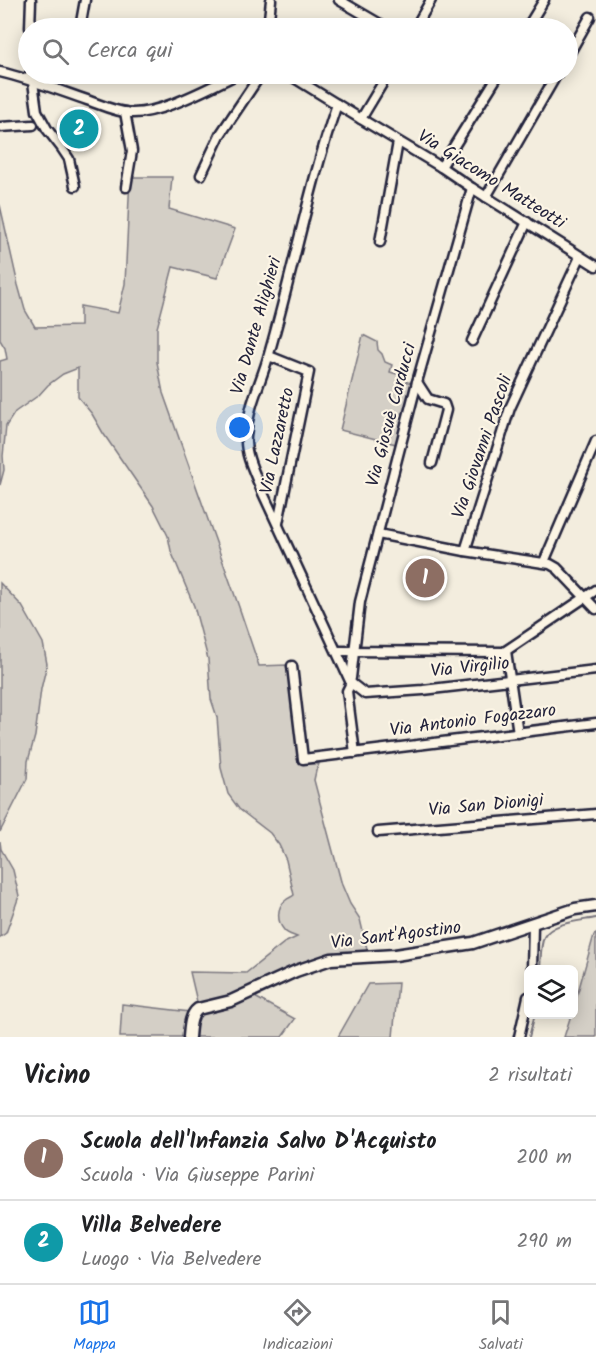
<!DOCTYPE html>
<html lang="it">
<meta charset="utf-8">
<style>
:root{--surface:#fff;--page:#f6f6f6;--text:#202124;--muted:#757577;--line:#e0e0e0;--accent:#1a73e8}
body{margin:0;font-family:Kalam,sans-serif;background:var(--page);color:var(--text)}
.controls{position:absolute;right:18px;bottom:18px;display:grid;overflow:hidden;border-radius:9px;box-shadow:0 3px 15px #0003}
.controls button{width:54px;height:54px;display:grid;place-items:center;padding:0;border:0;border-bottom:2px solid var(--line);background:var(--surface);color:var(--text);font:30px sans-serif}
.you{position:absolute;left:240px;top:428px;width:21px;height:21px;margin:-15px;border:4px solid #fff;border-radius:50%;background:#1a73e8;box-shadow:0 0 0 9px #1a73e833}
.badge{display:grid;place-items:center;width:39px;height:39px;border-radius:50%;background:var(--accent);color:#fff;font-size:20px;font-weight:700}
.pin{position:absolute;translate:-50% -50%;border:3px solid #fff;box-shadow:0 2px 6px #0006}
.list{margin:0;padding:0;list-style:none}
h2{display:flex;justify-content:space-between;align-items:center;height:78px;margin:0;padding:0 24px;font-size:26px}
h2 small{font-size:20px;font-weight:400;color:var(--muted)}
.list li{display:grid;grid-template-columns:39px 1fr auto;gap:18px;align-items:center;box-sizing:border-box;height:84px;padding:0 24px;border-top:2px solid var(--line)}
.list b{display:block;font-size:22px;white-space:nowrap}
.list p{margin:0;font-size:20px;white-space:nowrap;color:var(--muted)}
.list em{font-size:20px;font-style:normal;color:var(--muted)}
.icon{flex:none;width:33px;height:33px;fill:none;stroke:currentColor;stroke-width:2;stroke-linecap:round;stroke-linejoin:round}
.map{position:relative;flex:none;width:596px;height:1037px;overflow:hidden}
.search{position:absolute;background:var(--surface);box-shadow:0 3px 15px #0003;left:18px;right:18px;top:18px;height:66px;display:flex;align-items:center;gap:15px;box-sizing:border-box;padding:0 21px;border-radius:33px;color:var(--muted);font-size:22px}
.sheet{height:246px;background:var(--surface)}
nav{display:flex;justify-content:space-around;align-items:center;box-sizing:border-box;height:84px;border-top:2px solid var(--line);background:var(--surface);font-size:16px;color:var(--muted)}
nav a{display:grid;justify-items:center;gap:3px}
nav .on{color:var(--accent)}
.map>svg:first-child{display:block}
.green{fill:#d4cfc6;stroke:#7b7880;stroke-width:1.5}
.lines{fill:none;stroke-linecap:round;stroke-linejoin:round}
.stream{stroke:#75727b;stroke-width:2}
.minor-casing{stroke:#22223b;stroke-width:13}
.tertiary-casing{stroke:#22223b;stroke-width:15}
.minor{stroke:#fcf5e5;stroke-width:8}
.tertiary{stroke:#fcf5e5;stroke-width:10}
.labels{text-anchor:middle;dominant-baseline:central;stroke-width:4.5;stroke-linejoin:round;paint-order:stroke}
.street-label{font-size:18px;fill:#22223b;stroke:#fcf5e5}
</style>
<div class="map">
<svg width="596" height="1037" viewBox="0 0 596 1037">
<rect width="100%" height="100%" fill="#f3edde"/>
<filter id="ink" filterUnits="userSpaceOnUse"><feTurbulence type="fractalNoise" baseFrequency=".0167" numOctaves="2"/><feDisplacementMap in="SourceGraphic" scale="12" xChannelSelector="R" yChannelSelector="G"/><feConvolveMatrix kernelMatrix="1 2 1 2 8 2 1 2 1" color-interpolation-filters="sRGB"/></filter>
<g filter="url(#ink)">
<g class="green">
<path d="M130,177h42l-3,32 66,20 -18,49 -44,-11 -16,61v34l6,31 76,214 20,59 28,-1 13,95 2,3 17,1 -3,7 -2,9 9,34 19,71 8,19 10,15 8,34 -22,1 -116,43 -32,9 -8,-34 56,1 38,-30 13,-6c-5,-2 -10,-3 -13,-7 -7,-8 -8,-23 2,-30 2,-2 6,-3 8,-5l-8,-35 -7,-15 -9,-12 -31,-24 -11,-15 -7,-26 -4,-51 -6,-18 -3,-40 -14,-53 -23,-55 -3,-15 -15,-30 -50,-73 -11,-19 -14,-17v-29l-15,6 -15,11 -9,10 -24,17 -9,14 -3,30 1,14 -4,15v-124l7,-2 -2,-11 -5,-8v-135l18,80 7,25 10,17 45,-1v-20l38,7 7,-29z"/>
<polygon points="363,335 377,342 378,350 382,354 385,362 392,365 390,372 400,375 400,380 412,383 396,444 340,430"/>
<polygon points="0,583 22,606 34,627 43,643 47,664 41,689 35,736 28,761 27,779 0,832"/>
<polygon points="0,841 1,849 13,870 19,896 6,933 0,937"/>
<polygon points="596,934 596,1037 564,1037 571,1015 574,1014 574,1006 594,935"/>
<polygon points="398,983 393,1037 338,1037 368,984"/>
<polygon points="253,996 295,1019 282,1037 193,1037 197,1016 233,1004"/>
<polygon points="122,1004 190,1012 185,1037 120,1037"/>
</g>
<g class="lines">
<g class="stream">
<path d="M540,970c1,-11 0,-24 4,-33 8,-15 37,-16 52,-19"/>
<polyline points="529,1037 535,1014"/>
</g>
<g class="minor-casing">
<g id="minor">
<polyline points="339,0 387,28"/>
<polyline points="30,28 31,0"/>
<polyline points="80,28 85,0"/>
<polyline points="268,28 271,0"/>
<polyline points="415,28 431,0"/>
<polyline points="527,28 544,0"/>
<polyline points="568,56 590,17"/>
<path d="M0,72c30,7 58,18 87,28 14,5 29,12 44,13 31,1 79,-26 107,-39"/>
<polyline points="30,74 33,82 37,111 47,129 61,147 69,159 75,186"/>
<polyline points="288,74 361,119 441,167 472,188 596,266"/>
<path d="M337,104c-28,82 -44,167 -68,250 -8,29 -21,51 -23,83 -1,18 8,35 15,52l90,194 14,11 58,-4 173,-20"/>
<polyline points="125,112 132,151 126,187"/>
<polyline points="361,119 388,74"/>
<polyline points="0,127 33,125"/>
<polyline points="441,167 499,74"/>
<polyline points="201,175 220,135 261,74"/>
<polyline points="486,197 557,74"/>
<polyline points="380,242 398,142"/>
<polyline points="472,341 527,222"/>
<polyline points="269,356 309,372 278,523"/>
<polyline points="417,382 428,399 444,404 446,410 432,463"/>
<polyline points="378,534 465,551 550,564 557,568 596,609"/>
<polyline points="465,551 510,408 580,257"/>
<polyline points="544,562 596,441"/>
<polyline points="338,651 504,652 596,590"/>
<polyline points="506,651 518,733"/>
<polyline points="292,666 303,759 596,723"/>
<polyline points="351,678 360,602 417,382 472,188"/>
<polyline points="351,683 347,691 355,753"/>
<polyline points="378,832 596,814"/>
<polyline points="532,970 533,923"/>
<polyline points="519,1037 528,997"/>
</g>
</g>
<g class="tertiary-casing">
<path id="tertiary" d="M189,1037c1,-10 1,-22 9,-28l33,-8 65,-30 35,-12 64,-4 78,-12 102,-34 21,-3"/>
</g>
<use href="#minor" class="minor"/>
<use href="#tertiary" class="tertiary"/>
</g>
</g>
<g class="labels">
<g class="street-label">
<text transform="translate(491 180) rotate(32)">Via Giacomo Matteotti</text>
<text transform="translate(257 326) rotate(-74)">Via Dante Alighieri</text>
<text transform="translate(392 415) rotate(-75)">Via Giosuè Carducci</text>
<text transform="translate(278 441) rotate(-78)">Via Lazzaretto</text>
<text transform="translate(483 447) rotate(-71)">Via Giovanni Pascoli</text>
<text transform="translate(470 668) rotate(-6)">Via Virgilio</text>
<text transform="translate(473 721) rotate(-7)">Via Antonio Fogazzaro</text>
<text transform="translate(486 806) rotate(-5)">Via San Dionigi</text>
<text transform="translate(396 936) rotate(-7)">Via Sant'Agostino</text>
</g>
</g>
</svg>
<div class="controls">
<button><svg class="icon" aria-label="layers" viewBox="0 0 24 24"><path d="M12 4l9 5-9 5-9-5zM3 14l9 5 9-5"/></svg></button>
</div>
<div class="you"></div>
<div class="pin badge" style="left:425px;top:578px;background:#8d6e63">1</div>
<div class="pin badge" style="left:79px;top:129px;background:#0f9aa8">2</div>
<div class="search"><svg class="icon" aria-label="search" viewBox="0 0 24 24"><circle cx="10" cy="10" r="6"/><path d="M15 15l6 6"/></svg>Cerca qui</div>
</div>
<section class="sheet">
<h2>Vicino<small>2 risultati</small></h2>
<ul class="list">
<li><span class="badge" style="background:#8d6e63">1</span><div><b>Scuola dell'Infanzia Salvo D'Acquisto</b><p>Scuola · Via Giuseppe Parini</p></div><em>200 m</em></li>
<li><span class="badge" style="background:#0f9aa8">2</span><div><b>Villa Belvedere</b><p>Luogo · Via Belvedere</p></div><em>290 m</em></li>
</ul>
</section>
<nav>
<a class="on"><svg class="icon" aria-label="map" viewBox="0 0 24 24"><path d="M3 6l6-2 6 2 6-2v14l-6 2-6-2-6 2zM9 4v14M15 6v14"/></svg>Mappa</a>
<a><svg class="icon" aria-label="directions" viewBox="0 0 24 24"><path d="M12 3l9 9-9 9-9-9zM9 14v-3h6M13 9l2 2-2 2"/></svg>Indicazioni</a>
<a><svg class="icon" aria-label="saved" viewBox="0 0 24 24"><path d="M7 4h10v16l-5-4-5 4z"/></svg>Salvati</a>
</nav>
